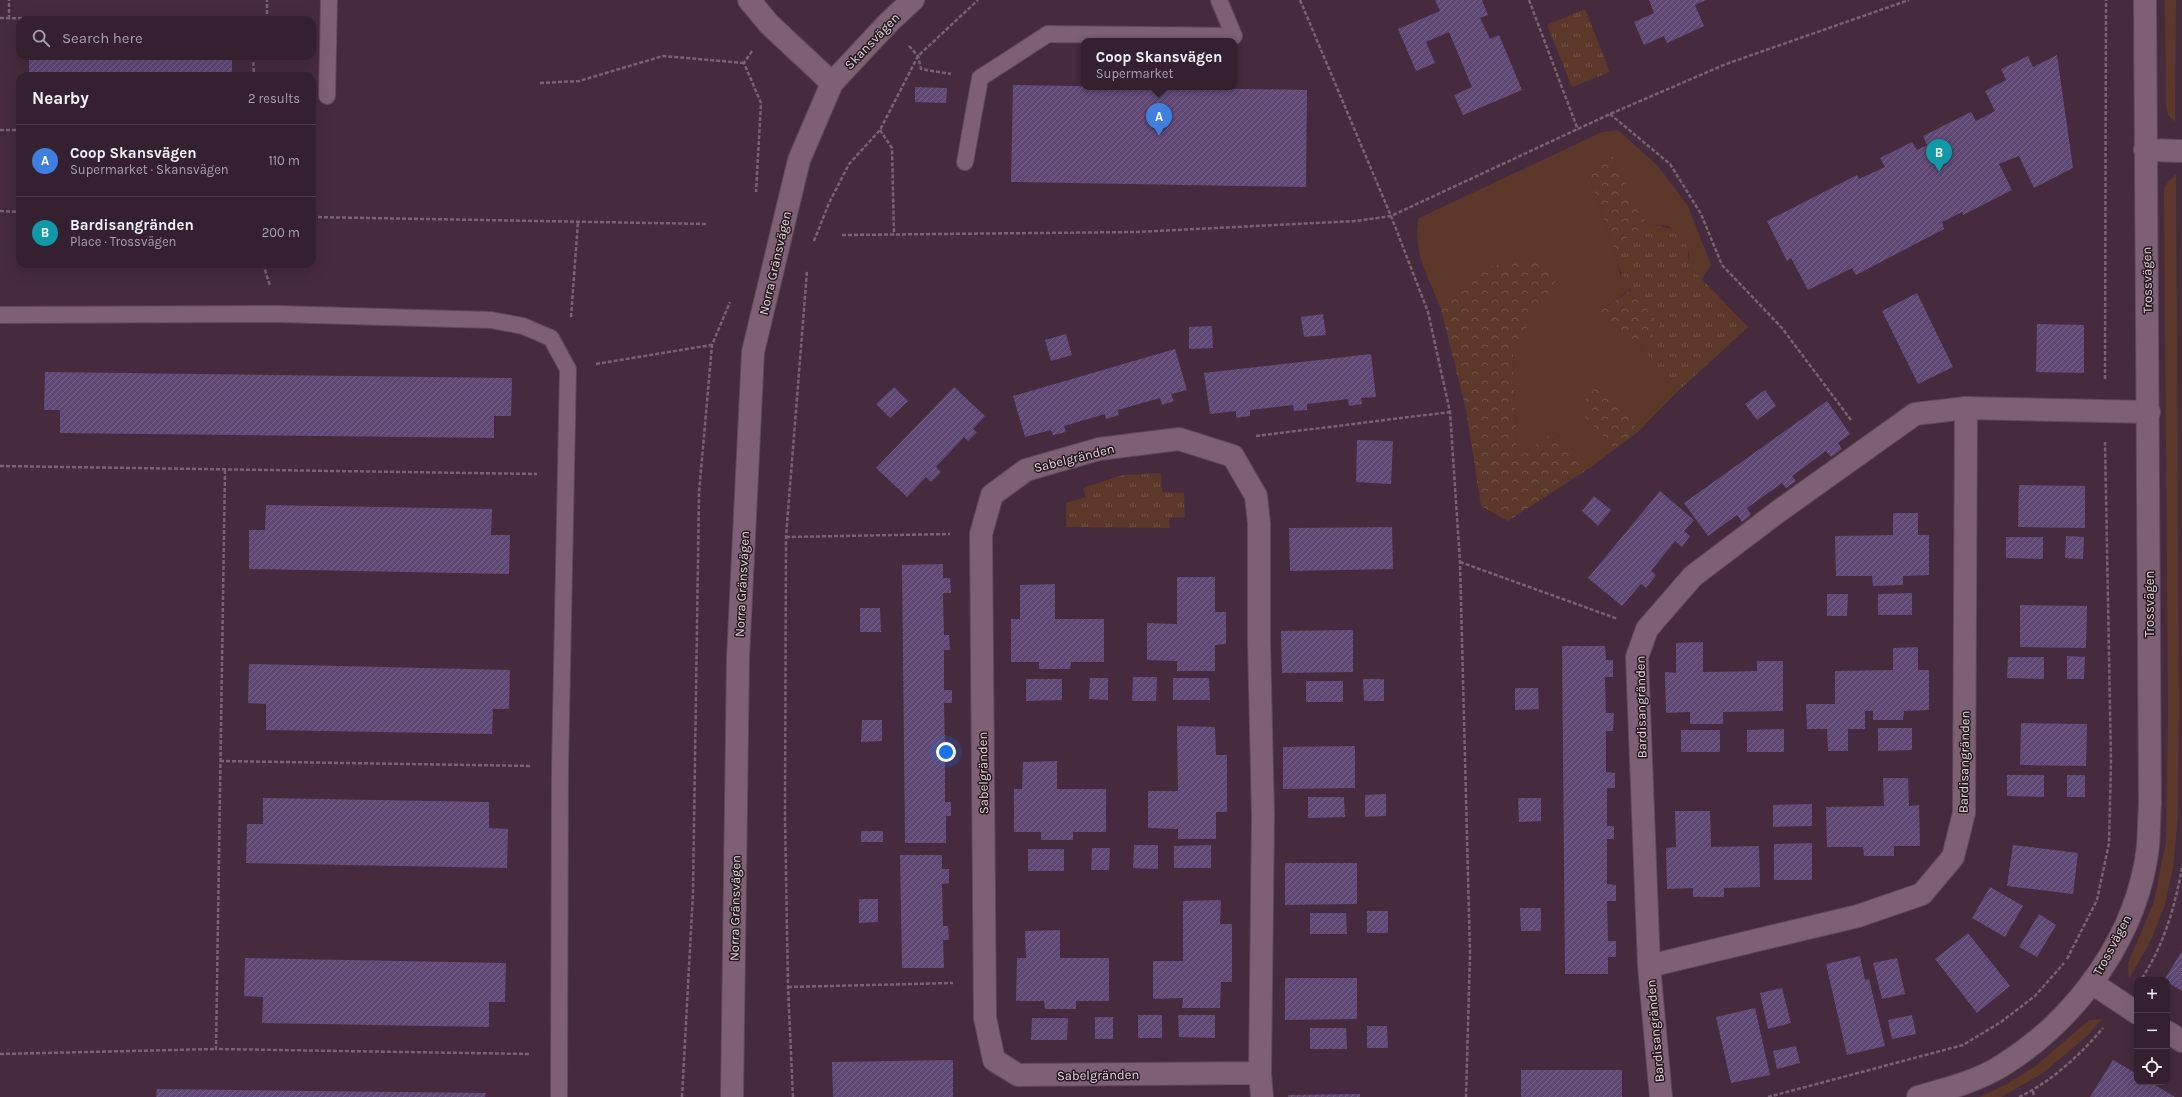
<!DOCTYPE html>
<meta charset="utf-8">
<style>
:root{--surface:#34202e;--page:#3f2d3a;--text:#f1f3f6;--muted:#a9a3aa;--line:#4e3e4a;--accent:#bca0f2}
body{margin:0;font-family:Karla,sans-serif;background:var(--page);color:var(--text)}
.controls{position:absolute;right:12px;bottom:12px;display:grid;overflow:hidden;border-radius:8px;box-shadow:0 4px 16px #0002}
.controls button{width:36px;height:36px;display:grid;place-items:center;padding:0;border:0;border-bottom:1px solid var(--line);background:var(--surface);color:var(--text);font:20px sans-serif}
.you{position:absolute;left:946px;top:752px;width:14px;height:14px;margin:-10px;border:3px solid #fff;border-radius:50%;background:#1a73e8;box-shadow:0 0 0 6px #1a73e833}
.badge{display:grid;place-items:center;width:26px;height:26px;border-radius:50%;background:var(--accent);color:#fff;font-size:13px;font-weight:700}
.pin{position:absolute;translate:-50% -33px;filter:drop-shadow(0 1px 2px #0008)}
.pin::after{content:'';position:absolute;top:21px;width:14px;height:12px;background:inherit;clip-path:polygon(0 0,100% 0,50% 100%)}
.popup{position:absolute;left:1081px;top:38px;width:156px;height:52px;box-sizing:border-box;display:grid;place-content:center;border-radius:8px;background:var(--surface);filter:drop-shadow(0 1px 3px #0005);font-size:13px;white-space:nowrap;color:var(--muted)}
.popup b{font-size:15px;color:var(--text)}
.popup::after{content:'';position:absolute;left:50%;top:100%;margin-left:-8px;border:8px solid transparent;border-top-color:var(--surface)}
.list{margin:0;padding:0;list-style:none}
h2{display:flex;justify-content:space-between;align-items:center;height:52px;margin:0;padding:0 16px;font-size:17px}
h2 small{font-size:13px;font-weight:400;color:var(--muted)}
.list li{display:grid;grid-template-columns:26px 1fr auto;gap:12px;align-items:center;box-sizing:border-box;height:72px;padding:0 16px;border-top:1px solid var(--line)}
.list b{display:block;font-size:15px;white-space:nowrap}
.list p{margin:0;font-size:13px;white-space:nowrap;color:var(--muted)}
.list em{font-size:13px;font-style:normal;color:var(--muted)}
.icon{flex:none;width:22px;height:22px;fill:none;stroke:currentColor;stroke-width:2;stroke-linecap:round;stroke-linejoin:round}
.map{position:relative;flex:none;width:2182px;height:1097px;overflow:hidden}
.search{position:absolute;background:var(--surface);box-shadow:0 4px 16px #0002;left:16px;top:16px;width:300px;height:44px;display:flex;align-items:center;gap:10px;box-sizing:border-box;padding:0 14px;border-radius:12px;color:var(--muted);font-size:15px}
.panel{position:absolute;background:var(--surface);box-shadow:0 4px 16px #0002;left:16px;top:72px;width:300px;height:196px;border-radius:12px}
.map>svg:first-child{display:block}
.grass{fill:#5c382b}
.forest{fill:url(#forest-crowns)}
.park{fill:url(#park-tufts)}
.building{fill:url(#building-hatch)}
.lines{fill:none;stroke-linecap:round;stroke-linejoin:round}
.lane-casing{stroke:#5e4958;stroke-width:18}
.street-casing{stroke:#5e4958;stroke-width:24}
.secondary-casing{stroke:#5e4958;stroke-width:24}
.path{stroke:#796272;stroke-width:2.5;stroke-dasharray:4 2;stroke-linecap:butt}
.lane{stroke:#7d6074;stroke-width:16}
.street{stroke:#7d6074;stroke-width:22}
.secondary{stroke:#7d6074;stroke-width:22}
.labels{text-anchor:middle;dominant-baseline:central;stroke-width:3;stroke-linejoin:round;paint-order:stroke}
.street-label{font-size:13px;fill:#e5d4df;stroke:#241820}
</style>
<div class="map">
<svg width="2182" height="1097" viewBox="0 0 2182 1097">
<defs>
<pattern id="forest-crowns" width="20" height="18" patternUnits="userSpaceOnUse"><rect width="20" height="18" fill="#5c382b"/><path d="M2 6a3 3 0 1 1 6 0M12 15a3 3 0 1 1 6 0" fill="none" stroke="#735449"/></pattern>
<pattern id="park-tufts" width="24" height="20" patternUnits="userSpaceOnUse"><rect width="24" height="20" fill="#5c382b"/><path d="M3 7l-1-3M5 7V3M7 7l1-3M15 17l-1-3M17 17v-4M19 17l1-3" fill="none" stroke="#735449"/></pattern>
<pattern id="building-hatch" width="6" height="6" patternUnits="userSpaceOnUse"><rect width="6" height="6" fill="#5f4874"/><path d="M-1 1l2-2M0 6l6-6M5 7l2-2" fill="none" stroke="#766287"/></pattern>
</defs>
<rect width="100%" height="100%" fill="#452b3d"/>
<g class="grass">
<polygon points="2165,0 2176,0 2175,122 2168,115 2166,106"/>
<path d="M1618,130l39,35 31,41 23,59 -9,14 -13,-13v-13l-20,-27 -22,-1 -36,-71 -22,22 28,81 3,17 12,14 -35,25 44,33 35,47 -37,38 -39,-48 -22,27 37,39 -24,18 -37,-35 -37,26 -4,-109 48,-78 -89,1 -31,37c-11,-28 -30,-60 -22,-91l183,-86z"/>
<polygon points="2176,174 2179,706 2178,815 2173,868 2165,905 2151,940 2129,979 2128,963 2154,902 2166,841 2168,708 2164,189 2168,182"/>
<polygon points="2102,1019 2087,1036 2043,1073 2001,1097 1979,1097 2005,1085 2037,1065 2089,1020"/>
</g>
<g class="forest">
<polygon points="1611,153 1647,225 1622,243 1617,257 1589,176"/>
<polygon points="1526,257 1562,271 1513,349 1517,458 1554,432 1591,467 1508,521 1481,506 1466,410 1441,309 1471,272"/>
<polygon points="1632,289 1660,325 1641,346 1597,313"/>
<polygon points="1600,382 1639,431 1615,449 1578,410"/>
</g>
<g class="park">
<polygon points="1585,9 1610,72 1572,87 1547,25"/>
<path d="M1647,225c32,2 41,8 42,41l59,61 -72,66 -35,-47 19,-21c-15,-20 -56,-56 -38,-82 6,-8 18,-13 25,-18z"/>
<polygon points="1161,473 1162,492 1184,493 1185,517 1169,518 1170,528 1066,527 1066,503 1086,497 1083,488 1123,475"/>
</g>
<g class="building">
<polygon points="1435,0 1482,0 1488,15 1480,18 1490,39 1499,35 1522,90 1463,115 1454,95 1472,87 1449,32 1426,42 1435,63 1416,71 1398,29 1440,11"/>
<polygon points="1649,0 1706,0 1695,5 1704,26 1667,43 1664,36 1644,45 1634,22 1654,13"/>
<polygon points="2057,55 2073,168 2034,188 2019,156 1999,164 2012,190 1963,215 1962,212 1942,222 1944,229 1856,275 1852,268 1808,290 1791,258 1787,261 1767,221 1857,175 1859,179 1885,167 1880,158 1912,142 1917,150 1927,145 1923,136 1971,112 1976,121 1995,111 1985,91 2006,80 2001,69 2028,56 2033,67"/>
<rect x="29" y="56" width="203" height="20"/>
<polygon points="1013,85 1307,90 1306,187 1011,182"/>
<polygon points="915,87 947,88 946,103 915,102"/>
<polygon points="1917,293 1953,367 1918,384 1882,311"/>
<polygon points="1323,314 1326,335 1304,337 1301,317"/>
<polygon points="2037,324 2084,325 2084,373 2036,372"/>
<polygon points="1212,326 1213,348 1189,349 1189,327"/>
<polygon points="1066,334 1072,355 1051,361 1045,340"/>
<polygon points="1175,349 1187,390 1171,394 1174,401 1162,405 1160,398 1118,410 1119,415 1106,419 1105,414 1064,426 1066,432 1053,435 1051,430 1025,437 1013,396"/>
<polygon points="1371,354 1376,397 1361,398 1362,404 1349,406 1348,399 1307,404 1307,410 1294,411 1293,405 1250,410 1250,416 1236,418 1236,411 1210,414 1204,373"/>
<polygon points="45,372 512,378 511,416 494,416 494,438 60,433 60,410 44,410"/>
<polygon points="894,387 908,401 890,418 876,404"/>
<polygon points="954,387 985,416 973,429 977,432 968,441 964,437 936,467 941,472 931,482 926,477 907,497 876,468"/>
<polygon points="1765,390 1776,406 1757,420 1745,404"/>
<polygon points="1827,401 1850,434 1838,443 1842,449 1831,457 1826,451 1792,476 1796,481 1786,488 1782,483 1747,508 1751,515 1742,522 1737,515 1708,536 1684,503"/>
<polygon points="1357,440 1393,441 1391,484 1356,482"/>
<polygon points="2019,485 2085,486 2085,528 2018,527"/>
<polygon points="1660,491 1694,520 1684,531 1690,536 1682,547 1675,541 1651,571 1656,575 1646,588 1641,584 1622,606 1588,578"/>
<polygon points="1594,496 1611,510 1598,526 1582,511"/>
<polygon points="266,505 492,509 491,535 510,535 509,574 249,569 249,530 265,530"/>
<polygon points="1893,513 1918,513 1918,535 1929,535 1929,575 1903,576 1903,585 1873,586 1872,576 1836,576 1835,536 1893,535"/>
<polygon points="1392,527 1393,569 1290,571 1289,528"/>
<polygon points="2066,536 2084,537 2083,559 2065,558"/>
<polygon points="2006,537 2043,537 2043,559 2006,558"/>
<polygon points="943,564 943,578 950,578 951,593 943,593 944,635 949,635 950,650 944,650 944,690 952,690 952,703 944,703 945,746 951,745 951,760 945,760 945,802 951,802 951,816 946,816 946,843 905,843 902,565"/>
<polygon points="1177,577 1215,577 1215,612 1226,612 1226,644 1215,645 1215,671 1177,671 1177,661 1147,660 1147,623 1177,624"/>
<polygon points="1055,584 1055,619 1104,619 1104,662 1071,662 1070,669 1039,669 1039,662 1011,662 1011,619 1020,619 1020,585"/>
<polygon points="1912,593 1912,615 1878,615 1878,594"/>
<polygon points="1827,594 1848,594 1847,616 1827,616"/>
<polygon points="2020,605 2087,606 2086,648 2020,647"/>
<polygon points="860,608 880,608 881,632 860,632"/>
<polygon points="1353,630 1353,672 1282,673 1281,631"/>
<polygon points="1703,642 1703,672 1757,671 1757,661 1783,661 1783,711 1723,712 1723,724 1690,724 1690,712 1666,713 1665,672 1676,673 1676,643"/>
<polygon points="1562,646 1605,646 1606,660 1613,660 1613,677 1605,677 1606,713 1614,713 1613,731 1606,731 1606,772 1615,773 1615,788 1607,788 1607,826 1614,826 1614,839 1607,839 1607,884 1616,885 1616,901 1607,901 1608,941 1616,941 1616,957 1608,957 1608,974 1565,974"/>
<polygon points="1918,647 1918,670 1929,670 1929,710 1904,711 1903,720 1873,720 1873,711 1865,711 1865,729 1848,729 1848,751 1828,751 1827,729 1807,729 1806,704 1835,704 1835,671 1893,670 1893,648"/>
<polygon points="2067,656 2085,657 2084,679 2067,679"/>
<polygon points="2008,657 2044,657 2044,679 2007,678"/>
<polygon points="249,664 510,670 509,709 493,709 492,734 266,730 266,704 248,703"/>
<polygon points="1133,677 1157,677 1156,701 1132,701"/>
<polygon points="1090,678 1108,678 1108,700 1089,699"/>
<polygon points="1173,678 1209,678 1210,700 1173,700"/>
<polygon points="1026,679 1062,679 1062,700 1026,701"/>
<polygon points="1363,679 1384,679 1384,701 1364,701"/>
<rect x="1306" y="681" width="37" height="21"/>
<polygon points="1515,688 1538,688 1539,709 1515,710"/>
<polygon points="862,720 882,720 882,741 861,742"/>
<polygon points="2021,723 2087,724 2086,766 2020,765"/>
<polygon points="1177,726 1215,727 1216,755 1227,755 1227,812 1216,812 1216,839 1178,839 1178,829 1148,828 1148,791 1178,791"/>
<polygon points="1878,728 1912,728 1912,750 1878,751"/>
<polygon points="1784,729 1784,752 1747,752 1747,730"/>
<rect x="1681" y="730" width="39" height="22"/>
<polygon points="1355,746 1355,788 1283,789 1283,747"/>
<polygon points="1057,761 1057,789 1106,789 1106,832 1073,832 1073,840 1041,840 1041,832 1014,832 1014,789 1022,789 1023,762"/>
<polygon points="2007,775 2044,775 2044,797 2007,796"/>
<rect x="2067" y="775" width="18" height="22"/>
<polygon points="1883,778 1908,778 1909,806 1919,805 1920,846 1894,846 1894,856 1864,856 1863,847 1827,847 1826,807 1884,806"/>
<polygon points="1386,794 1386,816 1365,817 1365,795"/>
<polygon points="1308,797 1344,797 1345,817 1308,818"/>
<polygon points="263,798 489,802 489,828 508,829 507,868 246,863 247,824 263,824"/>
<polygon points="1518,798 1541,798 1541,821 1519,822"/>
<polygon points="1812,804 1812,826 1773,827 1773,805"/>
<polygon points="1675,811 1710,811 1711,847 1759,846 1760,887 1724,888 1724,897 1693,897 1693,888 1667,889 1666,848 1676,847"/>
<rect x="861" y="831" width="22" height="11"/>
<polygon points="1812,843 1812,880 1774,880 1774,844"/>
<polygon points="1134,845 1158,845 1158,869 1133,868"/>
<polygon points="1211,845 1211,868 1174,868 1174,846"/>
<polygon points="2013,845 2078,853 2073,894 2007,886"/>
<polygon points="1092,848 1110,848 1109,870 1091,870"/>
<rect x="1028" y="849" width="36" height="22"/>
<polygon points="900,855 942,855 942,869 949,869 949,883 942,884 943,926 948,926 949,940 943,940 944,968 902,968"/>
<polygon points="1285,863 1357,863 1357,904 1285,905"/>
<polygon points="1990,887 2023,906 2005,937 1972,918"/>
<polygon points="859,899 878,899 878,922 859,923"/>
<polygon points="1221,900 1220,924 1232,924 1232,982 1221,982 1220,1008 1182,1008 1183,998 1153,999 1153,961 1183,961 1183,901"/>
<polygon points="1520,908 1541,908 1541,931 1521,931"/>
<rect x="1367" y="911" width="21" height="22"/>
<polygon points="1310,913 1346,913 1347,934 1310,934"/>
<polygon points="2039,914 2056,925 2037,957 2019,947"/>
<polygon points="1060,930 1060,958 1109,958 1109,1001 1076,1001 1076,1009 1045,1009 1044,1001 1016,1001 1017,958 1026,958 1025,931"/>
<polygon points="1968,933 2010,986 1977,1013 1935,959"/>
<polygon points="2182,951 2182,991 2164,980"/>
<polygon points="1860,956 1865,980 1869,979 1885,1046 1847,1055 1826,964"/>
<polygon points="245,958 506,963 505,1002 489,1002 489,1027 262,1023 263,997 244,996"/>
<polygon points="1897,958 1905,994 1882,999 1873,963"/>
<polygon points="1285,978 1357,978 1357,1019 1285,1020"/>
<polygon points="1782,988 1791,1023 1768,1029 1760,993"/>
<polygon points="1755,1008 1770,1075 1731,1083 1716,1017"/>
<rect x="1138" y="1015" width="24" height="23"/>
<polygon points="1178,1015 1215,1015 1215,1038 1179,1037"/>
<polygon points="1912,1015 1916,1034 1892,1039 1888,1020"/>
<rect x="1095" y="1017" width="18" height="22"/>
<polygon points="1032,1018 1068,1018 1067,1040 1031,1040"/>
<polygon points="1367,1026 1387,1026 1388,1048 1367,1048"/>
<polygon points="1310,1028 1346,1028 1347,1049 1310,1049"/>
<polygon points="1796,1046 1800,1063 1777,1069 1773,1051"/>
<polygon points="953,1060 953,1097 833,1097 832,1062"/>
<polygon points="2113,1060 2137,1074 2137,1082 2150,1082 2175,1097 2090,1097"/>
<rect x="1521" y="1070" width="101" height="27"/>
<polygon points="157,1089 486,1093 485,1097 156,1097"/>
<polygon points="1360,1094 1360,1097 1288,1097 1288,1095"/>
</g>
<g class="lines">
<g class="lane-casing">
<g id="lane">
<polyline points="327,96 329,0"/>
<polyline points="965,162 980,78 1048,34 1234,36 1219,0"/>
<polyline points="0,315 278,314 491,320 523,326 551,338 568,369 560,767 559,1097"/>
</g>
</g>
<g class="street-casing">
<g id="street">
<polyline points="749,0 769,24 832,83"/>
<polyline points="2145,150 2182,151"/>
<polyline points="1966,408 2149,412"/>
<polyline points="1649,966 1858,916 1922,894 1953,857 1964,813 1966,408 1915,414 1779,511 1693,576 1647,629 1637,657 1649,966 1661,1097"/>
<polyline points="2092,983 2137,1013"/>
<polyline points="2167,1032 2182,1041"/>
<polyline points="1260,1073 1018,1075 994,1060 985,1018 981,534 992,495 1026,470 1099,449 1179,439 1233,456 1256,496 1259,523 1259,642 1263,815 1260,1073 1262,1097"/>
<path d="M1918,1097c29,-8 60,-16 85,-32 75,-47 135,-130 145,-219 1,-14 1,-28 2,-42l-5,-804"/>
</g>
</g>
<g class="secondary-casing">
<polyline id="secondary" points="732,1097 738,658 753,352 799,160 832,83 889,22 913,0"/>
</g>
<g class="path">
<polyline points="1300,0 1391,216 1428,312 1450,412 1460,562 1470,954 1466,1097"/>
<polyline points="1529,0 1578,130"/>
<polyline points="0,18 155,20"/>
<polyline points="9,19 9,0"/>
<polyline points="267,20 267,0"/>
<polyline points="284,20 299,20"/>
<polyline points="909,46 918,56 921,69 951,74"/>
<polyline points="752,51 744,63 761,103 756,192"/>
<polyline points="253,56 254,76"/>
<polyline points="540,83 579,81 663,56 744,63"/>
<polyline points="1610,114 1670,164 1701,214 1722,265 1782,328 1851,420"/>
<polyline points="0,130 20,130"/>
<polyline points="880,130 892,148 894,235"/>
<polyline points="0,211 20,212"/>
<polyline points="312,217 708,224"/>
<polyline points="842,235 1136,232 1356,221 1391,216 1610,114 1726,64 1909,0"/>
<polyline points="814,241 829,203 849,164 880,130 918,56 978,0"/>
<polyline points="263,264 270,286"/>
<polyline points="571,317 578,222"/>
<polyline points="596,364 711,345"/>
<polyline points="2105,379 2106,0"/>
<polyline points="1256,436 1450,412"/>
<polyline points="0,466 537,474"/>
<polyline points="225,470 216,1049 530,1054"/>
<polyline points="786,537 950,534"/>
<polyline points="1460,562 1618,619"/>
<polyline points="220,761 532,766"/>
<polyline points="2067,959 2097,900 2109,843 2111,762 2105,442"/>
<path d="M2142,978c22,-33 33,-72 40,-110"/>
<polyline points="788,987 953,983"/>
<polyline points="0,1054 216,1049"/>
<polyline points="2033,1091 2034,1097"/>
<polyline points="682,1097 693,893 699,493 712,345 730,302"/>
<polyline points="793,1097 788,987 785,817 786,537 807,271"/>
<polyline points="1768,1097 1963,1045 2001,1022 2035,996 2064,963"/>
<path d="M2019,1097c32,-15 61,-42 84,-69"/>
</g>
<use href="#lane" class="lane"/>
<use href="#street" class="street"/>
<use href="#secondary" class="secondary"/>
</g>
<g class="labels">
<g class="street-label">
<text transform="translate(872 41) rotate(-46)">Skansvägen</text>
<text transform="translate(775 263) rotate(-77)">Norra Gränsvägen</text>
<text transform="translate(2147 280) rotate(-91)">Trossvägen</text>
<text transform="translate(1074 458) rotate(-14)">Sabelgränden</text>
<text transform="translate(742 584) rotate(-87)">Norra Gränsvägen</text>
<text transform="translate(2149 604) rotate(-90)">Trossvägen</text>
<text transform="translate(1641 707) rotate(-91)">Bardisangränden</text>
<text transform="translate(1964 762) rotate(-89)">Bardisangränden</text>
<text transform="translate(983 773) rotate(-91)">Sabelgränden</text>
<text transform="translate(735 908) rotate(-89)">Norra Gränsvägen</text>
<text transform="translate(2112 945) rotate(-62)">Trossvägen</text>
<text transform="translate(1655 1031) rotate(-95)">Bardisangränden</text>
<text transform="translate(1098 1075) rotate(-1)">Sabelgränden</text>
</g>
</g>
</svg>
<div class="controls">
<button>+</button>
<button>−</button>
<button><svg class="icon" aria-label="locate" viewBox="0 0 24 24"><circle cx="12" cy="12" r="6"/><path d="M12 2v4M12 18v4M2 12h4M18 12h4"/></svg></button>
</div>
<div class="you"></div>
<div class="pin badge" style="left:1159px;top:136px;background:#3f7fe0">A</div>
<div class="popup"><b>Coop Skansvägen</b>Supermarket</div>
<div class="pin badge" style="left:1939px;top:172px;background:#0f9aa8">B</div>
<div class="search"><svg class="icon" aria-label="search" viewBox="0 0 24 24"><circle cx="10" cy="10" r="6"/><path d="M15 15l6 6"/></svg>Search here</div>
<section class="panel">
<h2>Nearby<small>2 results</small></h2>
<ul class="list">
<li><span class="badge" style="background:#3f7fe0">A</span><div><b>Coop Skansvägen</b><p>Supermarket · Skansvägen</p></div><em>110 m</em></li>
<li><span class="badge" style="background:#0f9aa8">B</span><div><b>Bardisangränden</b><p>Place · Trossvägen</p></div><em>200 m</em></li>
</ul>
</section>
</div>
